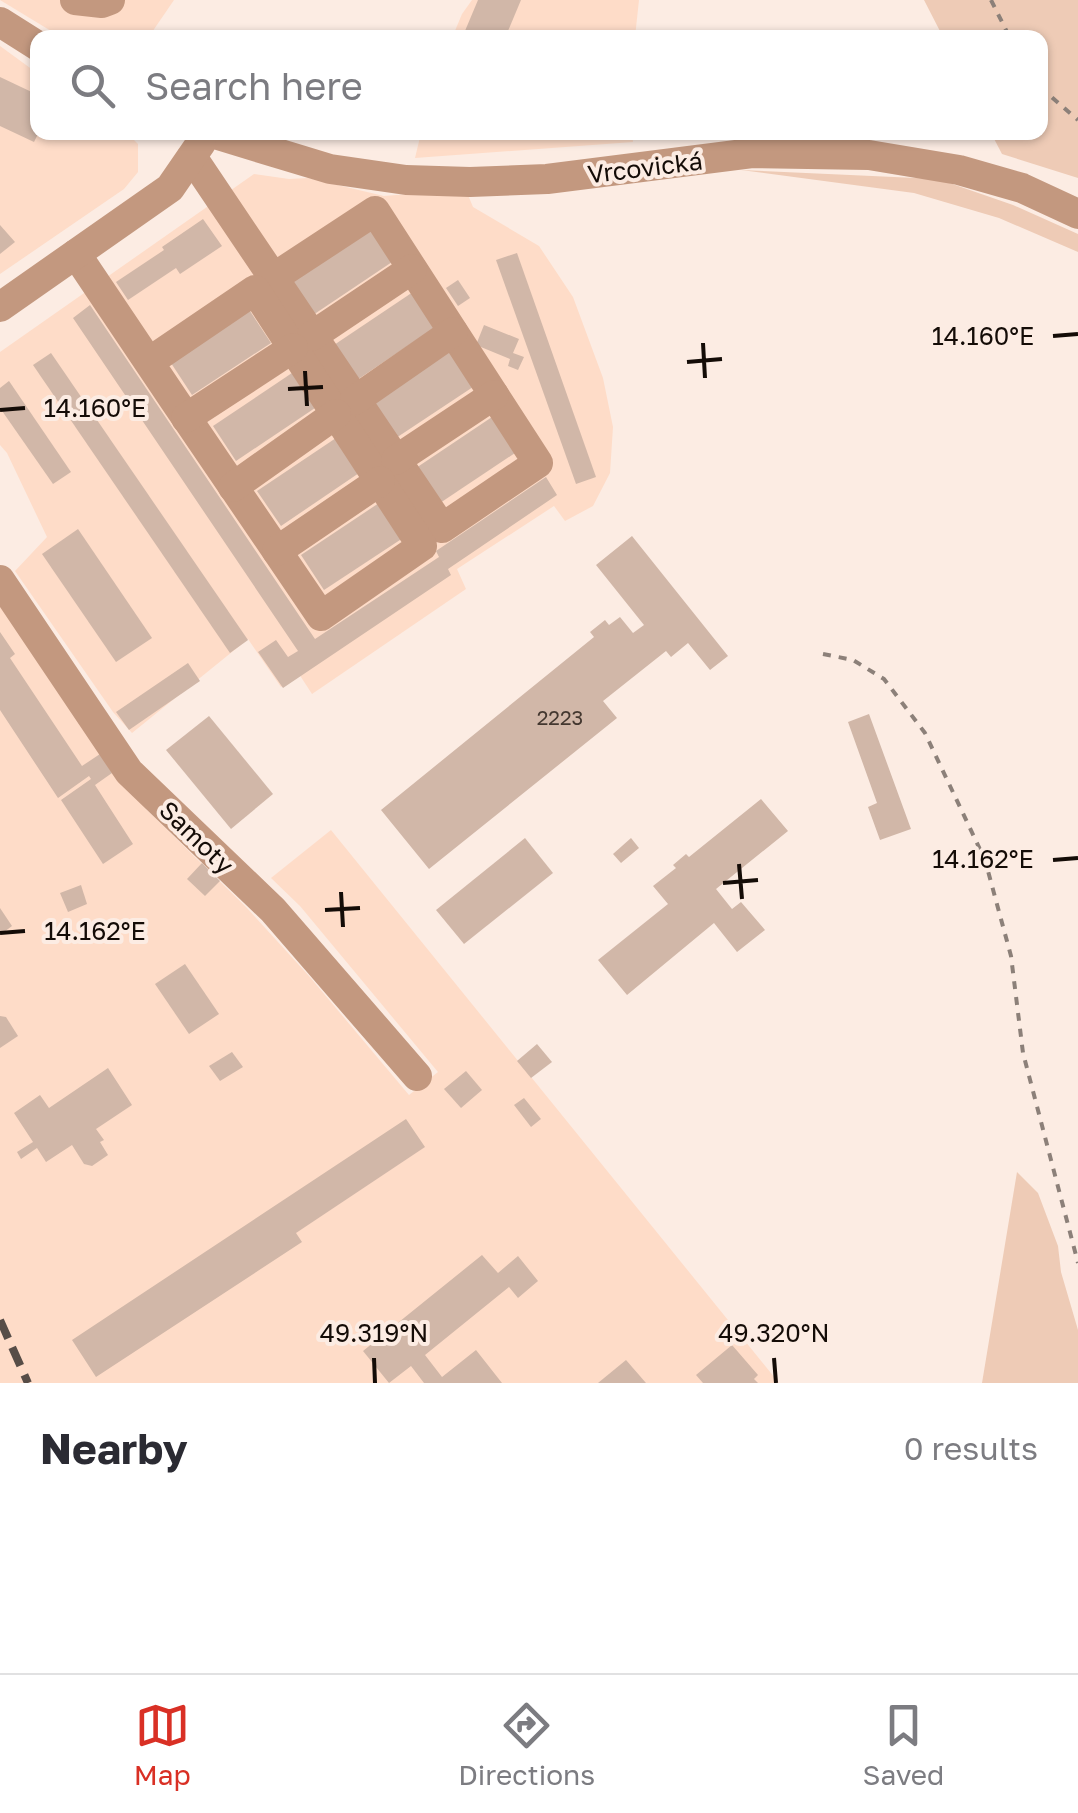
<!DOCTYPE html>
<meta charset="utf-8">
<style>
:root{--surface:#fff;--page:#f7f7f7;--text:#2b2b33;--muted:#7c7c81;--line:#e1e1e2;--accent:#d93025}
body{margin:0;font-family:"Golos Text",sans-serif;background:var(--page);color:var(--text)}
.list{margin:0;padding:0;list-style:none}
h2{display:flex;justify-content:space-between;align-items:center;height:130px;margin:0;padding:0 40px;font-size:42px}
h2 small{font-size:32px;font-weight:400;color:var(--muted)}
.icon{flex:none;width:55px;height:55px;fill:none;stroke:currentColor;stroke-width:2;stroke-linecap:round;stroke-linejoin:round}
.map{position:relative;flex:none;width:1078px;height:1383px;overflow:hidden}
.search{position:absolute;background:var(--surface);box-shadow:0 2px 8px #0004;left:30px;right:30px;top:30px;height:110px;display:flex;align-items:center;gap:25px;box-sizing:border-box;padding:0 35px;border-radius:20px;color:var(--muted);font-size:38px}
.sheet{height:290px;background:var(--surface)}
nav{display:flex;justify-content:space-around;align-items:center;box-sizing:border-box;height:140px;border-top:2px solid var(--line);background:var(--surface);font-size:28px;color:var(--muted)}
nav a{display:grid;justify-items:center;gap:5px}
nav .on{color:var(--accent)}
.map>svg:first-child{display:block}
.built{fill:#fedcc8}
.green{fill:#eecbb6}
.building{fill:#d1b7a8}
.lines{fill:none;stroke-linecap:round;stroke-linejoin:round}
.path{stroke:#8c8079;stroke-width:4;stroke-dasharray:8 8;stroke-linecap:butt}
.minor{stroke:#c3987f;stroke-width:30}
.rail{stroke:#574d47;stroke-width:8;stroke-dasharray:20 10;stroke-linecap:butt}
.ticks{fill:none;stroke:#140c07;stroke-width:4}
.labels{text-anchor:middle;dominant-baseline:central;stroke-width:8;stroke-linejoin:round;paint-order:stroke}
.number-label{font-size:20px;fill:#43372f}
.street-label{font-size:25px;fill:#140c07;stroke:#fcece3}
.ticks-label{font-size:25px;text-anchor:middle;fill:#140c07;stroke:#fcece3;stroke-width:8;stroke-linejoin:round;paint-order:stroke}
</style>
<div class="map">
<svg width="1078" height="1383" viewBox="0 0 1078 1383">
<rect width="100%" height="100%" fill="#fcece3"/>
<g class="built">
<polygon points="0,0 174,0 148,38 61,37"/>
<polygon points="472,0 639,0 635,37 452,38 462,14"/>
<polygon points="0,46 37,73 38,132 127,133 138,144 138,172 124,189 0,274"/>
<polygon points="421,133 632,132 633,142 415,158"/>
<polygon points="254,174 289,179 308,178 384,196 420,193 468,195 473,207 539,246 573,297 603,378 613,427 610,473 593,506 565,521 554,506 457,569 466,589 312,694 299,674 281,687 248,639 132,733 113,712 15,571 47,537 7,453 0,445 0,352"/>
<polygon points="0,606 146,809 246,907 309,976 409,1095 438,1072 300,906 271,878 331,830 779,1383 0,1383"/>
</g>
<g class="green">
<polygon points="924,0 1078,0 1078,178 1002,154 991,133 1040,132 1040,38 943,37"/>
<polygon points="741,170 938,179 1013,205 1078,234 1078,252 999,218 914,193"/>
<polygon points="1017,1172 1038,1193 1058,1246 1061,1272 1078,1330 1078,1383 982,1383"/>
</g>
<g class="building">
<polygon points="478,0 521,0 505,38 462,38"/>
<polygon points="0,77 38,95 38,134 34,142 0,126"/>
<polygon points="203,219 222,246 180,274 176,268 128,300 116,282 164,250 162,247"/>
<polygon points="0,225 15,242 0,254"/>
<polygon points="368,226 392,262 313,315 290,279"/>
<polygon points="517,253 596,477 576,484 496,260"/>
<polygon points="458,280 470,298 458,306 446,288"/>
<polygon points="413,292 437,326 357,380 334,345"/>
<polygon points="90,305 315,639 439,557 436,551 546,477 557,495 448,569 451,575 283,688 258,652 276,640 288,657 298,651 73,318"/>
<polygon points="248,308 271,343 192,395 169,360"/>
<polygon points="484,325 519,339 513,353 524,357 518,370 508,366 510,359 476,345"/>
<polygon points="452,350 476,385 396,438 373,403"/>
<polygon points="51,353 248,640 230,653 33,365"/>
<polygon points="292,373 315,408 236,461 213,426"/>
<polygon points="9,381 71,472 53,484 0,408 0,388"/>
<polygon points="495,415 518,451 440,503 416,468"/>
<polygon points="336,438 359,473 281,526 257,491"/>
<polygon points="379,503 403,538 324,590 301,555"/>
<polygon points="78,529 152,638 116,662 42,554"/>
<polygon points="632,536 728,656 710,670 688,643 671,657 666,651 603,701 617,718 429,869 381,810 594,637 590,632 605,620 609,625 620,617 633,633 644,625 596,565"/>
<polygon points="0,632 15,654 10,658 82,766 100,754 112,773 95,785 133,844 103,864 61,800 91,779 89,776 58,798 0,710"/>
<polygon points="188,663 200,681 129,730 116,712"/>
<polygon points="869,714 911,829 880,840 868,807 877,803 848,722"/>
<polygon points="209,716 273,794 231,829 166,750"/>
<polygon points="761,799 788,831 716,889 732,909 741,902 765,930 737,952 714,923 627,995 598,960 668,904 653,886 676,868 673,865 686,854 689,857"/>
<polygon points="525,838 553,873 464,944 436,910"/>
<polygon points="631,838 639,848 621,863 613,854"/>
<polygon points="202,863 220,881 205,896 187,879"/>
<polygon points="81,885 87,904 68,912 60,893"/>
<polygon points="0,908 12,926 0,935"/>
<polygon points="185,964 219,1014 189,1034 155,984"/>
<polygon points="0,1016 6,1017 18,1036 0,1048"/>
<polygon points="537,1044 552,1062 531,1078 517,1061"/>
<polygon points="232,1052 243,1067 220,1081 209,1066"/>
<polygon points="108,1068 132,1105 96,1129 104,1140 100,1142 108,1155 92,1166 84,1164 72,1145 46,1162 37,1148 21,1159 17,1152 33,1142 14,1113 40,1095 49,1108"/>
<polygon points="466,1071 482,1090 461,1108 444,1089"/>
<polygon points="524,1098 541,1119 531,1127 514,1105"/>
<polygon points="406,1119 425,1147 296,1233 302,1242 96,1377 72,1340"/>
<polygon points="482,1255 498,1273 518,1256 538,1281 518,1298 509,1287 425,1355 442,1377 476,1350 502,1383 424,1383 411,1366 389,1383 363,1351"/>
<polygon points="732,1345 758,1375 754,1379 758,1383 703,1383 696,1375"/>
<polygon points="626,1360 646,1383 598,1383"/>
</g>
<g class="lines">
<g class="path">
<polyline points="991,0 1010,38"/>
<polyline points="1040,87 1078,120"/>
<polyline points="823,654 853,660 884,679 925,733 985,860 1011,956 1023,1053 1078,1263"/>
</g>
<g class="minor">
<polyline points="75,0 102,3 110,0"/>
<polyline points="0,22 38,46"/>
<polyline points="208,132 330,169 406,180 470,182 547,179 752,153 869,155 959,170 1022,188 1078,214"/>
<polyline points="192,157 442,528 538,463 375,211 273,278"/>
<path d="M76,254c81,121 163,242 245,362l101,-70 -167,-256 -106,72"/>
<polyline points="0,307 170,188 201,143"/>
<polyline points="312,336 412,269"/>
<polyline points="355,400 453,332"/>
<polyline points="186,418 293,348"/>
<polyline points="396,460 494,395"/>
<polyline points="233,487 336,414"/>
<polyline points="277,551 380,481"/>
<polyline points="0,580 129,772 273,910 417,1076"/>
</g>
<polyline class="rail" points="0,1320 28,1383"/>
</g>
<path class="ticks" d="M1053,336l25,-2M703,343l2,35M687,362l35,-3M305,371l2,35M288,389l35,-2M0,410l25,-2M1053,860l25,-2M739,864l3,35M723,883l35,-3M341,892l2,35M325,910l35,-2M0,933l25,-2M374,1358l1,25M774,1358l2,25"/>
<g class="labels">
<g class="number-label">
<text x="560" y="717">2223</text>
</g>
<g class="street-label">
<text transform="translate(645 167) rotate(-7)">Vrcovická</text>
<text transform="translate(197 837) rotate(44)">Samoty</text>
</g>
</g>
<g class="ticks-label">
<text x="983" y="345">14.160°E</text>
<text x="95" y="417">14.160°E</text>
<text x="983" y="868">14.162°E</text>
<text x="95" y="940">14.162°E</text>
<text x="374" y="1342">49.319°N</text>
<text x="774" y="1342">49.320°N</text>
</g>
</svg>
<div class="search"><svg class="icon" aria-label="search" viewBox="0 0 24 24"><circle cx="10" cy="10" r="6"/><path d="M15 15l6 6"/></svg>Search here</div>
</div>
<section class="sheet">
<h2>Nearby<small>0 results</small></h2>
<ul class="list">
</ul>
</section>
<nav>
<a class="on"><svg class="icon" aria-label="map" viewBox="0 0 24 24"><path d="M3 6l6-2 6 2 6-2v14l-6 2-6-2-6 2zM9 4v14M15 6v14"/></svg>Map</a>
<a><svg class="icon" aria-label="directions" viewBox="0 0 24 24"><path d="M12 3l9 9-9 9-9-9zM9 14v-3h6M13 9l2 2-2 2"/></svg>Directions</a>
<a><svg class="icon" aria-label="saved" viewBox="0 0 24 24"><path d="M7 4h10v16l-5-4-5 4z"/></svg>Saved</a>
</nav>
